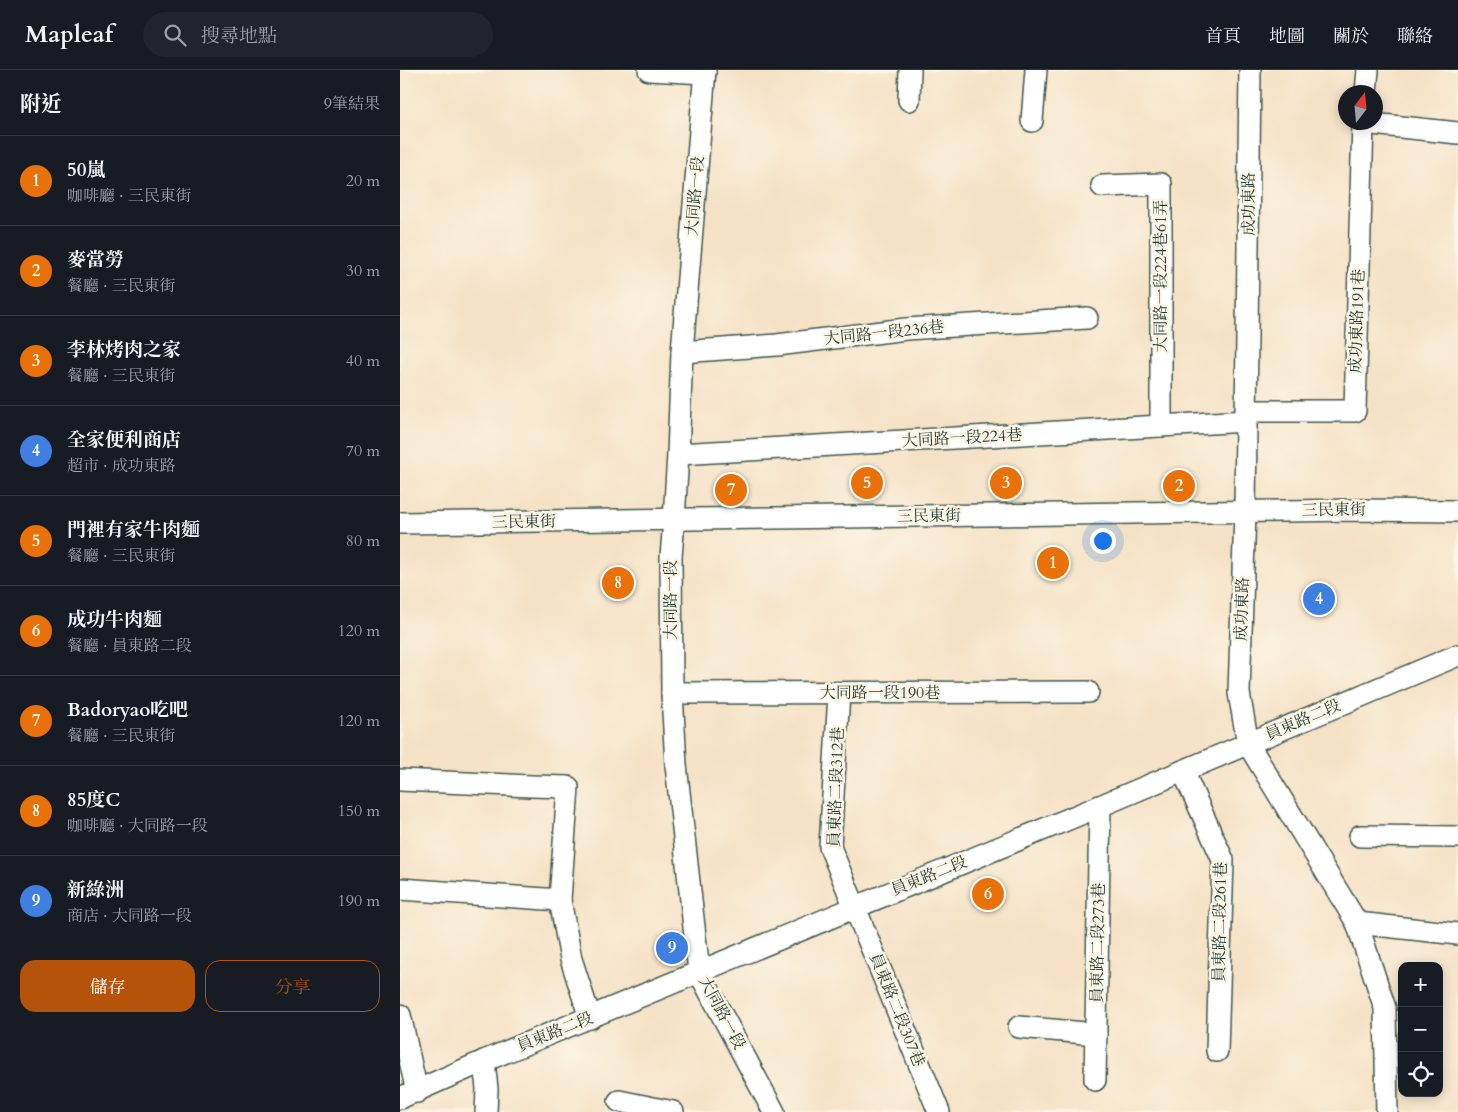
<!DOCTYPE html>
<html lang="zh-TW">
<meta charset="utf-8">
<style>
:root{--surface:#171b24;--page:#20242c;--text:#f1f3f6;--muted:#9ea1a6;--line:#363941;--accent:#b45309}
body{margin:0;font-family:Cardo,"Noto Serif TC",serif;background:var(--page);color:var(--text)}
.controls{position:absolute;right:15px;bottom:15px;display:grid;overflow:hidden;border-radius:10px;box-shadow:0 2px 12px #0003}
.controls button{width:45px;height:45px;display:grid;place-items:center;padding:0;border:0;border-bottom:1px solid var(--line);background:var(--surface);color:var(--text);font:25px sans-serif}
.compass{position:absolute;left:938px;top:15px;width:45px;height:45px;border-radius:50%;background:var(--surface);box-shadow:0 2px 12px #0003;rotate:16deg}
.you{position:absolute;left:702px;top:470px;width:18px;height:18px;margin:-12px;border:4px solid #fff;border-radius:50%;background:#1a73e8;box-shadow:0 0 0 8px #1a73e833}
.badge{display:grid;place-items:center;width:32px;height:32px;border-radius:50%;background:var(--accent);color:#fff;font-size:16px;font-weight:700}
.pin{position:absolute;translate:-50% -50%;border:2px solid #fff;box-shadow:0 1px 5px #0006}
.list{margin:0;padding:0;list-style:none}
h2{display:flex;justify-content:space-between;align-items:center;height:65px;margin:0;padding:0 20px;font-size:21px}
h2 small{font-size:16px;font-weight:400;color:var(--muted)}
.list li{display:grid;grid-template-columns:32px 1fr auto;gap:15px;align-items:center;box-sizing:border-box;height:90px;padding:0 20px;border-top:1px solid var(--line)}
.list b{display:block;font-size:19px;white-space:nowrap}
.list p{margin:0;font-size:16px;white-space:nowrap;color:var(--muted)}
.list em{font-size:16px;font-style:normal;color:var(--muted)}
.actions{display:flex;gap:10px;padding:15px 20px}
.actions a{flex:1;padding:11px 0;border:1px solid var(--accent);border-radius:15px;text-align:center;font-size:18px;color:var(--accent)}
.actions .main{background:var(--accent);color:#fff}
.icon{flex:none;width:28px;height:28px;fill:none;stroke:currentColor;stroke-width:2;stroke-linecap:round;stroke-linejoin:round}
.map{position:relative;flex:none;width:1058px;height:1042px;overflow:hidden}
header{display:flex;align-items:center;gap:30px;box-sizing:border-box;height:70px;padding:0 25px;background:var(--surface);border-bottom:1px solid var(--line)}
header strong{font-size:24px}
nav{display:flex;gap:28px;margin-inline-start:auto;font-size:18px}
.search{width:350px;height:45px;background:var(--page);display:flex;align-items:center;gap:12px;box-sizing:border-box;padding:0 18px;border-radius:28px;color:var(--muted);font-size:19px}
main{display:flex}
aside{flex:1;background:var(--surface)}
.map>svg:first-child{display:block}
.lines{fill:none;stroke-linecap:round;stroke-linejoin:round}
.minor-casing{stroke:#3f564a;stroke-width:24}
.minor{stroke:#fff;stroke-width:21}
.labels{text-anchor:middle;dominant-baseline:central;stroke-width:5;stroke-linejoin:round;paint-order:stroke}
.street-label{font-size:16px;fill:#1f3d34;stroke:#fcf5e5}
</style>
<header>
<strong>Mapleaf</strong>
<div class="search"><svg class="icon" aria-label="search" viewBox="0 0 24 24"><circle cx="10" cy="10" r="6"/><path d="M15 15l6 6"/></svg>搜尋地點</div>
<nav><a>首頁</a><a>地圖</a><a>關於</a><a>聯絡</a></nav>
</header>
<main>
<aside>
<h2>附近<small>9筆結果</small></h2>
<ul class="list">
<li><span class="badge" style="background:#e8710a">1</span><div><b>50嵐</b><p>咖啡廳 · 三民東街</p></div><em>20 m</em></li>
<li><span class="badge" style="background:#e8710a">2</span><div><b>麥當勞</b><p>餐廳 · 三民東街</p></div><em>30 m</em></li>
<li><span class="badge" style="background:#e8710a">3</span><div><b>李林烤肉之家</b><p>餐廳 · 三民東街</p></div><em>40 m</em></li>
<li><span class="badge" style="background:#3f7fe0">4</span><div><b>全家便利商店</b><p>超市 · 成功東路</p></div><em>70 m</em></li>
<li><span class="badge" style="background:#e8710a">5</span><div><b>門裡有家牛肉麵</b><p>餐廳 · 三民東街</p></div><em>80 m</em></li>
<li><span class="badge" style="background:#e8710a">6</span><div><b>成功牛肉麵</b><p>餐廳 · 員東路二段</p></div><em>120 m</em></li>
<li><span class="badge" style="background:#e8710a">7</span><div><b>Badoryao吃吧</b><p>餐廳 · 三民東街</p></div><em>120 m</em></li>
<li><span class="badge" style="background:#e8710a">8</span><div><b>85度C</b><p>咖啡廳 · 大同路一段</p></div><em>150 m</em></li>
<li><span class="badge" style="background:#3f7fe0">9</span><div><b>新綠洲</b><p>商店 · 大同路一段</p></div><em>190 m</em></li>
</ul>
<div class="actions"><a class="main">儲存</a><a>分享</a></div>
</aside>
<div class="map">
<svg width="1058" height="1042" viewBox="0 0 1058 1042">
<rect width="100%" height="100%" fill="#fcf5e5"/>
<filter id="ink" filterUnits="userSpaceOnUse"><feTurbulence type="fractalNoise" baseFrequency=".02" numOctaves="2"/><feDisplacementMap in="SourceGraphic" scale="10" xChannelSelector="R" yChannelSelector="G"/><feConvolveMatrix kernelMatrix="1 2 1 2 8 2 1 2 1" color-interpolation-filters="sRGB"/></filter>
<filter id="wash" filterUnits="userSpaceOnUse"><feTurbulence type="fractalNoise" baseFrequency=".0096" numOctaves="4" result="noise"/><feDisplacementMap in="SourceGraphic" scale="20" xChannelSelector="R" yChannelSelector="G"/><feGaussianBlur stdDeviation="1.12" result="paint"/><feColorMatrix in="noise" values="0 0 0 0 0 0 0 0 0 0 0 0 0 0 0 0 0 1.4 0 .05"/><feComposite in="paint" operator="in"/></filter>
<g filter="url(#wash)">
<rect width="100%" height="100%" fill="#f5e2c6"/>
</g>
<g filter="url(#ink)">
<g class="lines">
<g class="minor-casing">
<g id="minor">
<polyline points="249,0 305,3"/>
<polyline points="305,0 282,282 278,384 274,450 271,487 272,623 276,695 299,902 374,1042"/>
<polyline points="850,0 845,442 839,623 848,674 957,853 985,938 987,1042"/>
<polyline points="966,22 968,0"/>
<polyline points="509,30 510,0"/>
<polyline points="632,51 636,0"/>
<polyline points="963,53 1058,63"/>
<polyline points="702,116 761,114 761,356"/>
<polyline points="282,282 377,275 506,259 687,248"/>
<polyline points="846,341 955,341 963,52"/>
<polyline points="278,384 846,351"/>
<polyline points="0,453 959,440 1058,441"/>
<polyline points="272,623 688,622"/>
<polyline points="439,623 430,777 539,1042"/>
<polyline points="783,701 823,790 817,981"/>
<polyline points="0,710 131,716 168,717 160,830 171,889 190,948"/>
<polyline points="960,766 1058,767"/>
<polyline points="0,819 160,830"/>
<polyline points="957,853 1058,864"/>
<polyline points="0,945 17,1022"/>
<polyline points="619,957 696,964"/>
<polyline points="84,991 87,1019 86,1042"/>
<polyline points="695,1010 700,736"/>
<polyline points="0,1028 84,991 700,736 1058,585"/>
<polyline points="219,1031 273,1042"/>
</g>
</g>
<use href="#minor" class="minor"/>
</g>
</g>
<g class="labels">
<g class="street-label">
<text transform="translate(295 126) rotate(-85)">大同路一段</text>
<text transform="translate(849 134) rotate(-90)">成功東路</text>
<text transform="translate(761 206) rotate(-90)">大同路一段224巷61弄</text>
<text transform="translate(957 251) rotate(-88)">成功東路191巷</text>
<text transform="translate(484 263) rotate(-6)">大同路一段236巷</text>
<text transform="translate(562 368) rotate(-3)">大同路一段224巷</text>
<text transform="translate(934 440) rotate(-1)">三民東街</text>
<text transform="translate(529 446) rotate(-1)">三民東街</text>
<text transform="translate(124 452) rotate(-1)">三民東街</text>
<text transform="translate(271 530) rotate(-90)">大同路一段</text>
<text transform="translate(842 539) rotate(-88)">成功東路</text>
<text x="480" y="623">大同路一段190巷</text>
<text transform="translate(903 650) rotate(-23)">員東路二段</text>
<text transform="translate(436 717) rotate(-88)">員東路二段312巷</text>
<text transform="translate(529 806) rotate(-22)">員東路二段</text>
<text transform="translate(820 852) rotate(-89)">員東路二段261巷</text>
<text transform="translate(698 873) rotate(-89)">員東路二段273巷</text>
<text transform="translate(497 940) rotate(68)">員東路二段307巷</text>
<text transform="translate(322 943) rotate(62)">大同路一段</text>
<text transform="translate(155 962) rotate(-22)">員東路二段</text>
</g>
</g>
</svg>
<div class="controls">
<button>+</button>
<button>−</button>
<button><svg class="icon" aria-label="locate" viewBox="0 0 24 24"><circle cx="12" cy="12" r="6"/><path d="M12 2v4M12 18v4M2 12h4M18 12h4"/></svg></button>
</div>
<svg class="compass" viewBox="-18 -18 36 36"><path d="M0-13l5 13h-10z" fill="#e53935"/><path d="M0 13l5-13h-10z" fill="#9ea1a6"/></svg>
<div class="you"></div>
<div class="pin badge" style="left:653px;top:493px;background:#e8710a">1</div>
<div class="pin badge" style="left:779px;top:416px;background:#e8710a">2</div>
<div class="pin badge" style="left:606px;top:413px;background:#e8710a">3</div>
<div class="pin badge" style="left:919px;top:529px;background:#3f7fe0">4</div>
<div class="pin badge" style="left:467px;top:413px;background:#e8710a">5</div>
<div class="pin badge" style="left:588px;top:824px;background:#e8710a">6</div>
<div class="pin badge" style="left:331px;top:420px;background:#e8710a">7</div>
<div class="pin badge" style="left:218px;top:513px;background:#e8710a">8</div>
<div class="pin badge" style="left:272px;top:878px;background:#3f7fe0">9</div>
</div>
</main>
